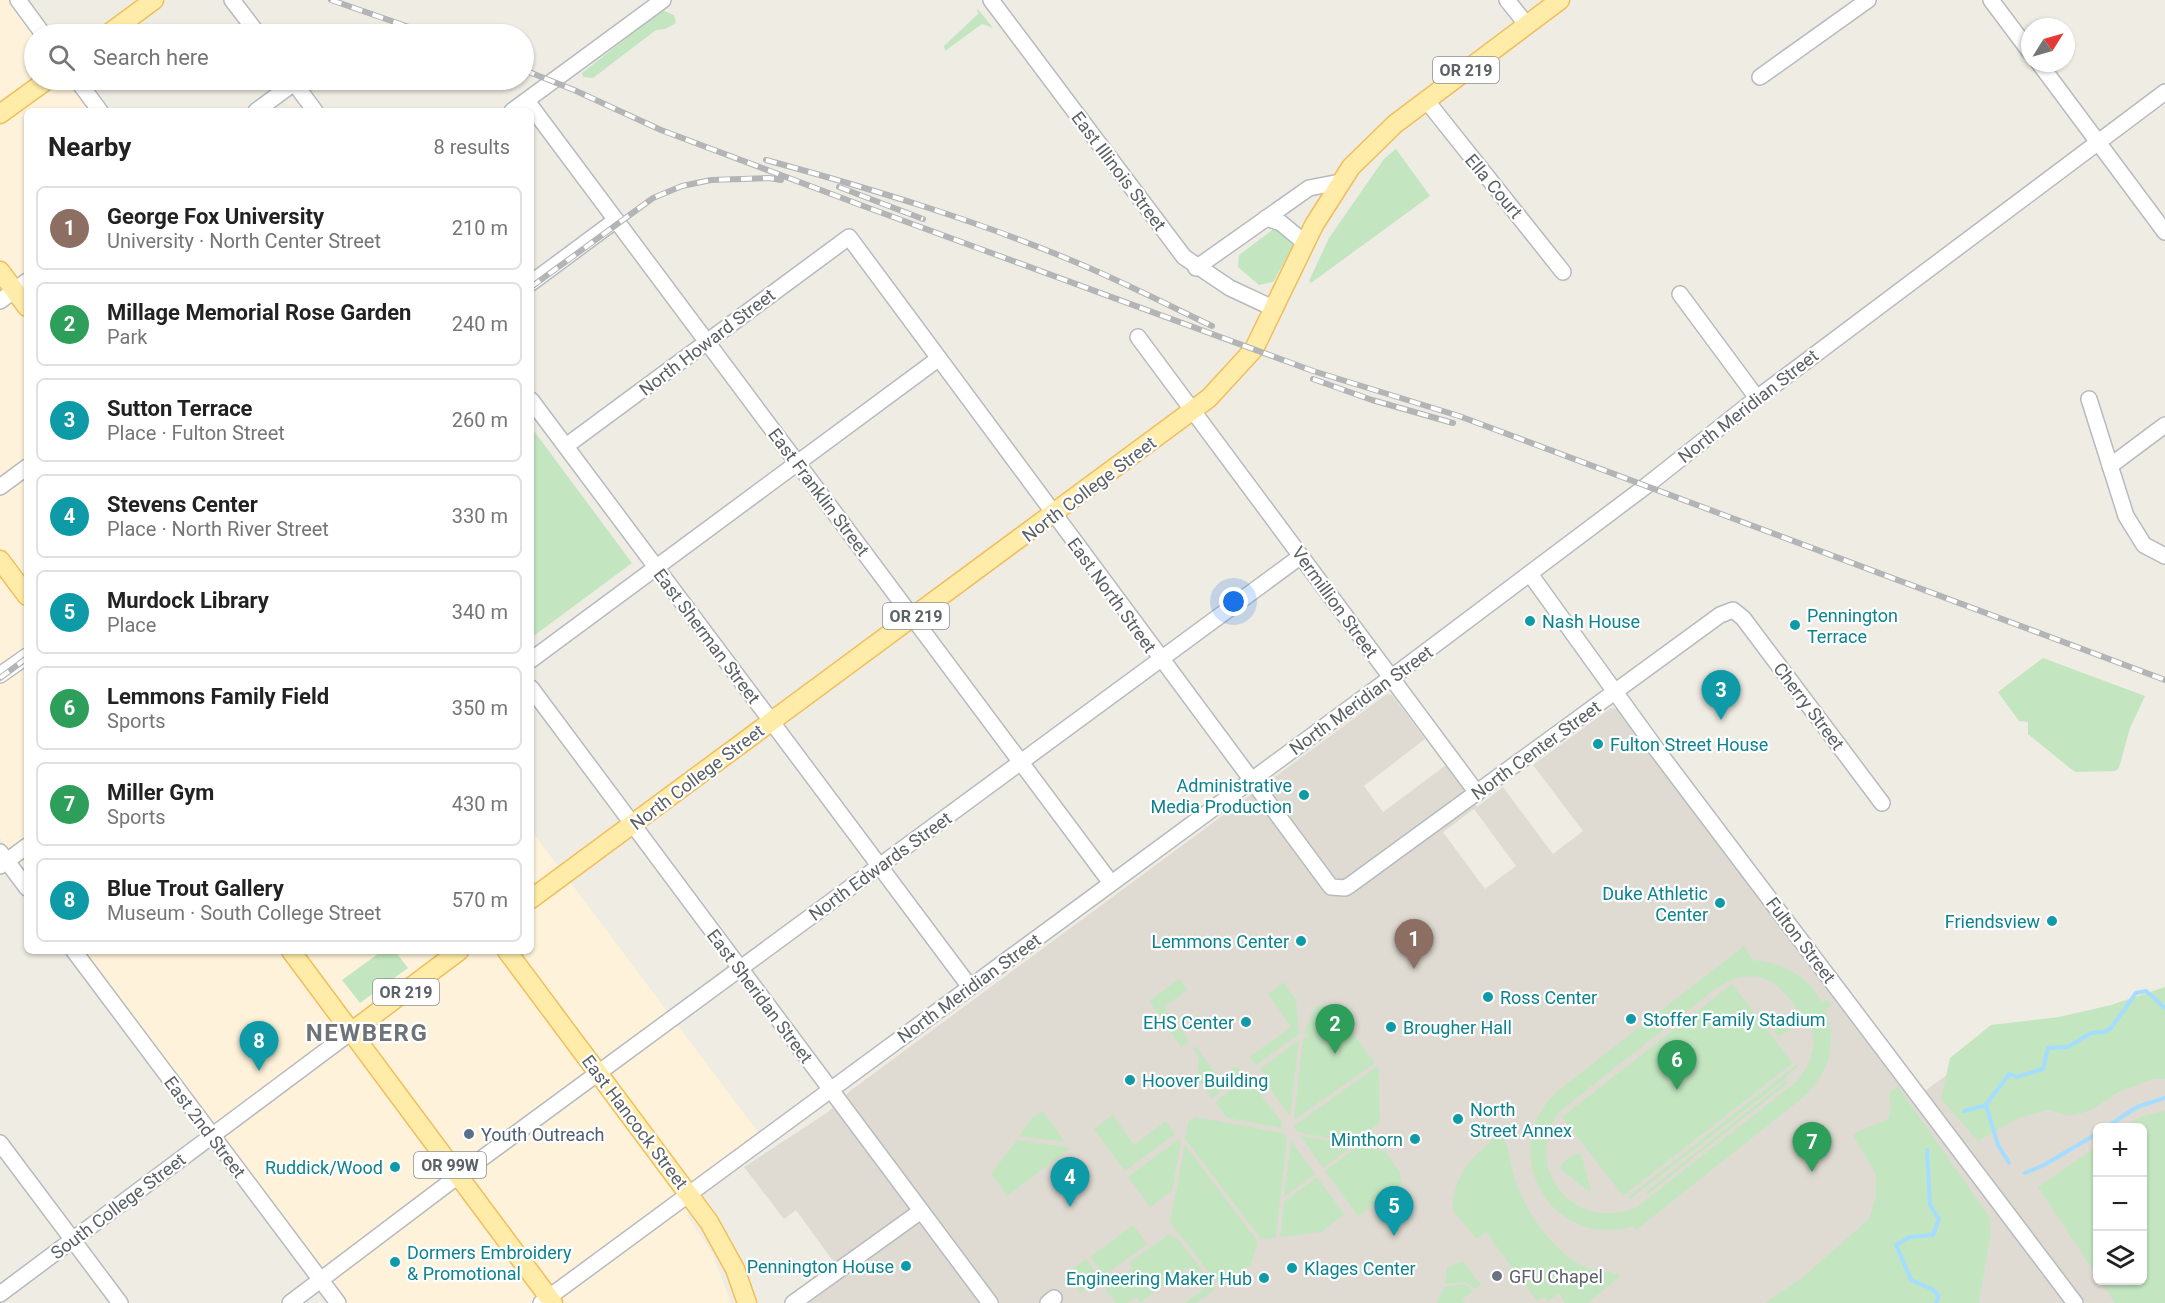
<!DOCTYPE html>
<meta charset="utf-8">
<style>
:root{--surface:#fff;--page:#f2f2f2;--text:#222;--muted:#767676;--line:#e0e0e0;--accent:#b45309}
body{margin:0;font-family:Roboto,sans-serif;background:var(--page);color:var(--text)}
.controls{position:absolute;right:18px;bottom:18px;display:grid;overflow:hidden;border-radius:9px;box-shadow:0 2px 4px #0004}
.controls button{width:54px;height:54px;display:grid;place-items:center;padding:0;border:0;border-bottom:2px solid var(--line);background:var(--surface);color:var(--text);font:30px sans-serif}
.compass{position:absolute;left:2021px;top:18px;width:54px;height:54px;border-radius:50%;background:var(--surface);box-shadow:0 2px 4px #0004;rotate:53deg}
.you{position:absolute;left:1234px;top:602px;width:21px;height:21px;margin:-15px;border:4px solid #fff;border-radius:50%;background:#1a73e8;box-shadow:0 0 0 9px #1a73e833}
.badge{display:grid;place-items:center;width:39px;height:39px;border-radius:50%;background:var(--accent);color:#fff;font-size:20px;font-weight:700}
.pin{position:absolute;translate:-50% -50px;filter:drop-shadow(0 2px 3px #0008)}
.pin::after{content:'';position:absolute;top:32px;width:21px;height:18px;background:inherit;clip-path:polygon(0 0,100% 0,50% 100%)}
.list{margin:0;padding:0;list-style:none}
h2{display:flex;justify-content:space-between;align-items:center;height:78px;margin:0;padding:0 24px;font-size:26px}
h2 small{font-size:20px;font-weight:400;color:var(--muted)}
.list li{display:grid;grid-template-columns:39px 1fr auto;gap:18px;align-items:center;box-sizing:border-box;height:84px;margin:0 12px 12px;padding:0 12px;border:2px solid var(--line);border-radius:9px}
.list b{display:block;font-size:22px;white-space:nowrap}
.list p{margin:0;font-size:20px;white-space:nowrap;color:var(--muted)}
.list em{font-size:20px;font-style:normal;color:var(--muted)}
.icon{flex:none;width:33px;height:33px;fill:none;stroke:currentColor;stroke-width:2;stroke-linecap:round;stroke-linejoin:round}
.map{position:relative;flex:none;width:2165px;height:1303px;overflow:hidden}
.search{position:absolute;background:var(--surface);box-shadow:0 2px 4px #0004;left:24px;top:24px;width:510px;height:66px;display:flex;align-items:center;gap:15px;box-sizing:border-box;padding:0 21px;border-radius:33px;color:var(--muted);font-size:22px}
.panel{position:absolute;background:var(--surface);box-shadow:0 2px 4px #0004;left:24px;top:108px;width:510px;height:846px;border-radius:9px}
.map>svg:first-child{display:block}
.commercial{fill:#fef3da}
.education{fill:#dfdbd2;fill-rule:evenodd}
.green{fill:#c3e6c1;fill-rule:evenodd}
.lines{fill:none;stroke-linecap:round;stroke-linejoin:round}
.stream{stroke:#a4ddff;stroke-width:4}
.minor-casing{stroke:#b7babe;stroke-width:18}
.major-casing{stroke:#f1be5b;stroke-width:21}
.minor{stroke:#fff;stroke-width:15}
.major{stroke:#ffeca9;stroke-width:18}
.rail-casing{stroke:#b3b4b5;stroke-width:6}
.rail{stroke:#fff;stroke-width:4;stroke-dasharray:11;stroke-linecap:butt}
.culture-dot{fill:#0f9aa8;stroke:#fff;stroke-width:2}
.service-dot{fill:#5c6f8a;stroke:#fff;stroke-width:2}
.worship-dot{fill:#6b7280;stroke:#fff;stroke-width:2}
.labels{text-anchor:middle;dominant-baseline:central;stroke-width:4.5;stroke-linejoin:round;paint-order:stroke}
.shield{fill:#fff;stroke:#8d9093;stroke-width:1.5}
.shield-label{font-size:16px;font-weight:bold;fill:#5c6165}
.street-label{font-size:18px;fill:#5c6165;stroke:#fff}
.culture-label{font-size:18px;fill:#0d838f;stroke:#fff;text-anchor:start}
.service-label{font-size:18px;fill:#4e5e75;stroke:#fff;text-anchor:start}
.worship-label{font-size:18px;fill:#5b616d;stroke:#fff;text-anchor:start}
.district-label{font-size:24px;font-weight:bold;letter-spacing:1.5px;fill:#6d7377;stroke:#fff}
</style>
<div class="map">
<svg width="2165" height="1303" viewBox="0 0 2165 1303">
<rect width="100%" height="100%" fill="#efece4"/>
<g class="commercial">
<polygon points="0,0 19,0 34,34 34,80 77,80 100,111 27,111 27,875 0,838"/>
<polygon points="531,830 763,1139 705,1182 687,1216 712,1253 731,1303 343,1303 83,951 531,951"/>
</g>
<path class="education" d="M1387,694l5,1 33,44 -61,47 19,26 63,-47 31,42 26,-20 50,67 30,-23 -50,-66 78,-57 6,1 294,392 66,-48 188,-4v254h-1356l35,-27 -48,-66 -12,9 -40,-52 84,-55 22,-21zM1474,809l42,57 -31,23 -42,-57zM2098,1128h44v152h-44z"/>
<g class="green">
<polygon points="977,8 993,28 982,24 945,51 944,46 978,14"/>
<polygon points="662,10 674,15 676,23 665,29 656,30 593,78 583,77 582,73"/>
<polygon points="1396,149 1430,196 1311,283 1309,281 1329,238 1384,159"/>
<polygon points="1275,228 1293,242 1293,247 1273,282 1259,285 1238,267 1239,255"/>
<polygon points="531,427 632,563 531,638"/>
<polygon points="2043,658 2145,696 2130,728 2119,768 2115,771 2076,772 2071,769 2028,734 2028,722 2019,721 1998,692"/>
<path d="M1744,946l9,14c29,2 55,16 69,42l5,-3 4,7 -6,4c14,34 3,67 -25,90l-164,130 -3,-4c-84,26 -140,-80 -73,-137zM1750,976c26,1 36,19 51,38l-27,16 4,7 28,-16c15,19 5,42 -9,60l-160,126c-63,27 -116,-39 -78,-95l155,-122 19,-11z"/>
<polygon points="382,951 395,951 408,968 360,1003 342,980"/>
<polygon points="1179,979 1187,990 1164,1007 1189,1041 1181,1047 1149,1001"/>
<polygon points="1283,982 1296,1000 1299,1034 1256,1065 1249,1057 1291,1027 1268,994"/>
<polygon points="1732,984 1793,1063 1623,1196 1562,1117"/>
<polygon points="2165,987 2165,1079 2153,1079 2118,1092 2092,1110 2070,1116 2048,1110 2018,1118 1978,1141 1941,1099 1950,1058 1991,1025 2059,1017 2111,1005"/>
<polygon points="1316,1006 1333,1007 1375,1063 1294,1120 1303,1038 1307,1038 1308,1033 1304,1032"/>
<polygon points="1299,1040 1290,1116 1263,1080 1267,1077 1260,1069"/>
<polygon points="1195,1046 1220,1079 1237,1066 1243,1075 1212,1098 1197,1078 1199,1057 1193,1048"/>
<polygon points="1796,1065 1798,1067 1787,1075 1788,1077 1630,1199 1628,1197"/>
<polygon points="1376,1067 1379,1068 1380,1122 1355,1143 1297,1132 1294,1126"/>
<polygon points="1245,1080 1252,1089 1255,1087 1281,1121 1282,1128 1227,1118 1215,1102"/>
<polygon points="1786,1081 1788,1083 1648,1194 1646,1192"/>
<path d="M1898,1087l91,129 2,16 -12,71h-214l38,-26 66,-58 7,-23v-22l-23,-38c8,-9 24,-11 35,-17l3,-11 -2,-15z"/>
<polygon points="1043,1111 1065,1142 1019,1136 1033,1117"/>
<polygon points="2165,1111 2165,1303 2115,1303 2100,1281 2142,1280 2142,1128 2124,1127 2140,1117"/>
<polygon points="1113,1115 1134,1145 1166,1121 1175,1134 1125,1171 1094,1129"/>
<polygon points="1195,1117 1283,1133 1287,1138 1276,1238 1261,1239 1185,1139 1188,1122"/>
<path d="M1501,1134c10,15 9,32 15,48 10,31 39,71 69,85 12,5 25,4 36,8l-33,28h-23l-6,-10 -11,8 -4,-5 -7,5 -51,-69 -10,7 -24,-30c3,-37 21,-54 49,-75z"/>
<polygon points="1301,1136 1354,1145 1323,1168"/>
<polygon points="1179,1139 1181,1142 1172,1191 1150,1207 1128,1177"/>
<polygon points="1017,1140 1071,1148 1007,1196 991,1174"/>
<polygon points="1291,1141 1315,1174 1284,1197"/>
<polygon points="1185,1145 1258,1242 1251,1264 1220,1286 1170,1222"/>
<polygon points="1358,1146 1385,1151 1400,1172 1402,1184 1358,1216 1325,1171"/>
<polygon points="2097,1146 2097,1276 2038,1187"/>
<polygon points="1581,1153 1592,1194 1559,1168 1568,1158"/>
<polygon points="1317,1177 1344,1214 1321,1232 1280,1237 1284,1202"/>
<polygon points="1133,1225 1147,1244 1104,1276 1090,1257"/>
<polygon points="1169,1234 1178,1239 1215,1288 1214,1290 1196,1303 1185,1303 1203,1290 1195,1279 1199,1276 1195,1271 1191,1274 1186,1268 1140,1303 1136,1297 1127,1303 1116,1303 1105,1289 1133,1268 1129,1263"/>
<polygon points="1086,1259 1100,1278 1080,1293 1066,1274"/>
<polygon points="1463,1261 1481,1285 1475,1289 1465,1282 1445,1284 1447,1268"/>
<polygon points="1465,1284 1473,1291 1462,1299 1465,1303 1437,1303 1444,1287"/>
</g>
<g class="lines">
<g class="stream">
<polyline points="1986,1105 1998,1145 2009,1163"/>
<polyline points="1964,1111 1986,1105 2009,1074 2017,1077 2043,1069 2048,1048 2068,1047 2091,1033 2105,1032 2111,1028 2136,993 2146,991 2165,1008"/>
<polyline points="2105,1128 2137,1107 2165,1098"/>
<polyline points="1927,1150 1930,1205 1939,1219 1933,1235 1910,1237 1896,1245 1911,1280 1932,1289 1939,1296 1936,1303"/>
<polyline points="2025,1173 2044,1165 2098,1133"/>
</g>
<g class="minor-casing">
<g id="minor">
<polyline points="18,0 43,34"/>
<polyline points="232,0 258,34"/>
<polyline points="991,0 1184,257 1230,288 1275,309"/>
<polyline points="1507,0 1527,25"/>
<polyline points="1991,0 2030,52"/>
<polyline points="2039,63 2165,232"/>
<polyline points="1760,77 1868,0"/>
<polyline points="77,80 100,111"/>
<polyline points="292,80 315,111"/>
<polyline points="1426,100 1563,272"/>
<polyline points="527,101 1111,883"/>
<polyline points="256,111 294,83"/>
<polyline points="512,111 663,0"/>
<polyline points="1266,218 1281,223 1305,243"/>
<polyline points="1196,268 1309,188 1340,182"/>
<polyline points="531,283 616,220"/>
<polyline points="1680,294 1757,398"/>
<polyline points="0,301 27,281"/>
<polyline points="1138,337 1477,793"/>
<polyline points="2089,399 2126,516 2144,545 2165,556"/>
<polyline points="531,400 970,987"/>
<polyline points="566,446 849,237 1331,887 1345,888 1350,885 1720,615 1733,610 1743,618 1882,803"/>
<polyline points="2110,466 2165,425"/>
<polyline points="0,487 27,467"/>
<polyline points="1530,574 1657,750 2075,1303"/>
<polyline points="531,660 938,359"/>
<polyline points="0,675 27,656"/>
<polyline points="531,688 990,1303"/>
<polyline points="0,852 27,888"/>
<polyline points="0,866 27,846"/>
<polyline points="74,951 338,1303"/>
<polyline points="0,1143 120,1303"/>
<polyline points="0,1294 351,1032"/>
<polyline points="290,1303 458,1176 1301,556"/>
<polyline points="541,1303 1404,668 1646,486 1757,398 2165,92"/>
<polyline points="793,1303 921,1211"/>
<polyline points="1048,1303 1054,1298"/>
</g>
</g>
<g class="major-casing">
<g id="major">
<polyline points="108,34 154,0"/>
<polyline points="0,114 47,80"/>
<polyline points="0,271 27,307"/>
<polyline points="0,560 27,596"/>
<polyline points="531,899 1209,398 1254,349 1314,225 1351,167 1395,124 1560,0"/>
<polyline points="291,951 553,1303"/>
<polyline points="507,951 709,1222 735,1269 747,1303"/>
<polyline points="351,1032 459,951"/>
</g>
</g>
<use href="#minor" class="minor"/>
<use href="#major" class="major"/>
<g class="rail-casing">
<g id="rail">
<polyline points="331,0 429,34"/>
<polyline points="524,70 574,90 661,130 866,207 1313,371 1459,416 2165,680"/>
<path d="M766,160c106,29 213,61 314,104 45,19 88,41 132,62"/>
<polyline points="839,187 923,219"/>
<polyline points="531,287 653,198 682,186 711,180 769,178 781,180"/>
<polyline points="1313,379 1372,400 1453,423"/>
<polyline points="0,678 27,658"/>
</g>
</g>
<use href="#rail" class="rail"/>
</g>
<g class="culture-dot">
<circle cx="1530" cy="621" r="6"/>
<circle cx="1795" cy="625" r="6"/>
<circle cx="1598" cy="744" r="6"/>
<circle cx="1304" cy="795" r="6"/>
<circle cx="1720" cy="903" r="6"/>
<circle cx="2052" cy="921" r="6"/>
<circle cx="1301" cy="941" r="6"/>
<circle cx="1488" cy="997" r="6"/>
<circle cx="1631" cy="1019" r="6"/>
<circle cx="1246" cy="1022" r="6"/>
<circle cx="1391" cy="1027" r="6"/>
<circle cx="1130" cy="1080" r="6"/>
<circle cx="1458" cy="1119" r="6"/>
<circle cx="1415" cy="1139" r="6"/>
<circle cx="395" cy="1167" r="6"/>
<circle cx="395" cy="1262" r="6"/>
<circle cx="906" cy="1266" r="6"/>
<circle cx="1292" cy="1268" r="6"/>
<circle cx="1264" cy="1278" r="6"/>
</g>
<circle class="service-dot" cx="469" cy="1134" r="6"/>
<circle class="worship-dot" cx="1497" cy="1276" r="6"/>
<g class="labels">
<g class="shield">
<rect x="1433" y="57" width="66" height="26" rx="4.5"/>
<rect x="883" y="603" width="66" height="26" rx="4.5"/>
<rect x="373" y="979" width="66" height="26" rx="4.5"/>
<rect x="414" y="1152" width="72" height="26" rx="4.5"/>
</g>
<g class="shield-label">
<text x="1466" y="70">OR 219</text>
<text x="916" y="616">OR 219</text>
<text x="406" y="992">OR 219</text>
<text x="450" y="1165">OR 99W</text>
</g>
<g class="street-label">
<text transform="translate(1119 171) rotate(53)">East Illinois Street</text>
<text transform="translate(1494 186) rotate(50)">Ella Court</text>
<text transform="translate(707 342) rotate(-37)">North Howard Street</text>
<text transform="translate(1748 406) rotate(-38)">North Meridian Street</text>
<text transform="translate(1089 489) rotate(-37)">North College Street</text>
<text transform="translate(819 492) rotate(53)">East Franklin Street</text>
<text transform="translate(1112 595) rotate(54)">East North Street</text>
<text transform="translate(1335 602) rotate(54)">Vermillion Street</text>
<text transform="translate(707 636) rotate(53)">East Sherman Street</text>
<text transform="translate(1361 700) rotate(-36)">North Meridian Street</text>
<text transform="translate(1809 706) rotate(53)">Cherry Street</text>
<text transform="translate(1536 750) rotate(-36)">North Center Street</text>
<text transform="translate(697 777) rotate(-37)">North College Street</text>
<text transform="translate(880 866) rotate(-36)">North Edwards Street</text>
<text transform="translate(1801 940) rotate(53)">Fulton Street</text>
<text transform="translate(969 988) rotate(-36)">North Meridian Street</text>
<text transform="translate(760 996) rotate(53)">East Sheridan Street</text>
<text transform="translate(635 1122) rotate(53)">East Hancock Street</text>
<text transform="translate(205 1127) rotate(53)">East 2nd Street</text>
<text transform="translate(118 1206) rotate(-37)">South College Street</text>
</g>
<g class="culture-label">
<text x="1807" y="615">Pennington<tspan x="1807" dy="21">Terrace</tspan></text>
<text x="1542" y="621">Nash House</text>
<text x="1610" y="744">Fulton Street House</text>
<text x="1292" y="785" text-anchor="end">Administrative<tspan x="1292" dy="21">Media Production</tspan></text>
<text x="1708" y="893" text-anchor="end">Duke Athletic<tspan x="1708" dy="21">Center</tspan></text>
<text x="2040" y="921" text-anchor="end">Friendsview</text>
<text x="1289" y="941" text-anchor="end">Lemmons Center</text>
<text x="1500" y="997">Ross Center</text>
<text x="1643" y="1019">Stoffer Family Stadium</text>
<text x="1234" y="1022" text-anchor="end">EHS Center</text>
<text x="1403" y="1027">Brougher Hall</text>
<text x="1142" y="1080">Hoover Building</text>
<text x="1470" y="1109">North<tspan x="1470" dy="21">Street Annex</tspan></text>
<text x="1403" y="1139" text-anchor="end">Minthorn</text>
<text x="383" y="1167" text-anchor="end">Ruddick/Wood</text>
<text x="407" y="1252">Dormers Embroidery<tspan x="407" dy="21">&amp; Promotional</tspan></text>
<text x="894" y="1266" text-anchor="end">Pennington House</text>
<text x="1304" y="1268">Klages Center</text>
<text x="1252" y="1278" text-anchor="end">Engineering Maker Hub</text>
</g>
<g class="service-label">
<text x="481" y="1134">Youth Outreach</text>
</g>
<g class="worship-label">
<text x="1509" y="1276">GFU Chapel</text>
</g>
<g class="district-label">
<text x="367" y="1033">NEWBERG</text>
</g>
</g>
</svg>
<div class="controls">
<button>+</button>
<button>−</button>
<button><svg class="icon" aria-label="layers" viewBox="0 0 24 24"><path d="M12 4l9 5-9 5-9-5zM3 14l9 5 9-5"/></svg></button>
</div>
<svg class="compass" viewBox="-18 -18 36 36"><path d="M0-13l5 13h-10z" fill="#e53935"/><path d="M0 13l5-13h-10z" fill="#767676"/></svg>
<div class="you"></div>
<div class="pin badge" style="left:1414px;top:969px;background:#8d6e63">1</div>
<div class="pin badge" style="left:1335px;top:1054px;background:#2e9e5b">2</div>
<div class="pin badge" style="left:1721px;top:720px;background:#0f9aa8">3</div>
<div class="pin badge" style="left:1070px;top:1207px;background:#0f9aa8">4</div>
<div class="pin badge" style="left:1394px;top:1236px;background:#0f9aa8">5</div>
<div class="pin badge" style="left:1677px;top:1090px;background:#2e9e5b">6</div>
<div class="pin badge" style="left:1812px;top:1172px;background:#2e9e5b">7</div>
<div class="pin badge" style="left:259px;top:1071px;background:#0f9aa8">8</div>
<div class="search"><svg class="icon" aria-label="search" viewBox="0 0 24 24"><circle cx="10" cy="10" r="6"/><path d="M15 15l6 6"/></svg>Search here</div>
<section class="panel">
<h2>Nearby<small>8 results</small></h2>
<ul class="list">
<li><span class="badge" style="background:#8d6e63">1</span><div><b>George Fox University</b><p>University · North Center Street</p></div><em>210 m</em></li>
<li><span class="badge" style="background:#2e9e5b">2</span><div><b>Millage Memorial Rose Garden</b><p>Park</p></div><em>240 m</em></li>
<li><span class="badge" style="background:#0f9aa8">3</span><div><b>Sutton Terrace</b><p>Place · Fulton Street</p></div><em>260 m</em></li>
<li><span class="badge" style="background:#0f9aa8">4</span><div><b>Stevens Center</b><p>Place · North River Street</p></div><em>330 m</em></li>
<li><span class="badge" style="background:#0f9aa8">5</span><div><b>Murdock Library</b><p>Place</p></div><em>340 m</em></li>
<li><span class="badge" style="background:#2e9e5b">6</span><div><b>Lemmons Family Field</b><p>Sports</p></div><em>350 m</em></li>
<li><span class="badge" style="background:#2e9e5b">7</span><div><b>Miller Gym</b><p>Sports</p></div><em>430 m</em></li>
<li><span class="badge" style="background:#0f9aa8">8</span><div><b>Blue Trout Gallery</b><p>Museum · South College Street</p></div><em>570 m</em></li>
</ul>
</section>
</div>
